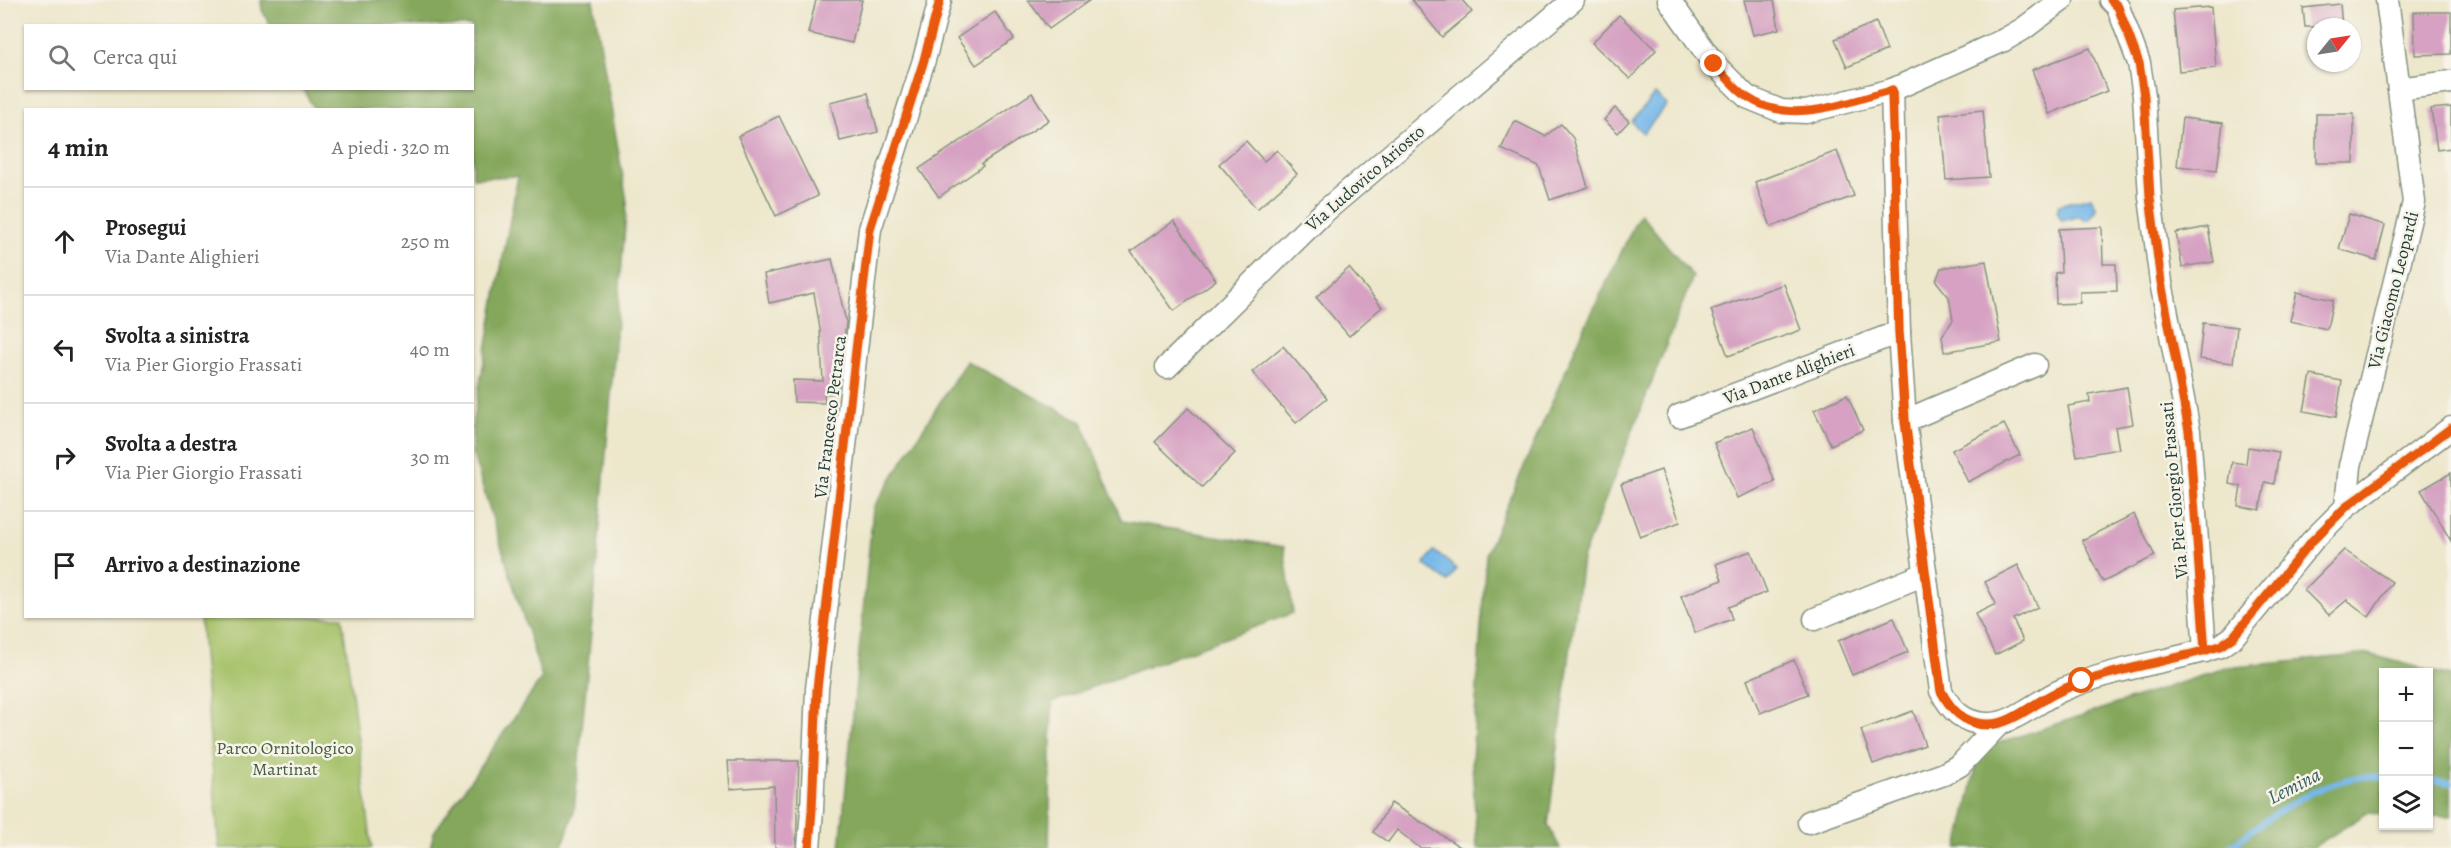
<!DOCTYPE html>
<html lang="it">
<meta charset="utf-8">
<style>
:root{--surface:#fff;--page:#f6f6f6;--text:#222;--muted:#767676;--line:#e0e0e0}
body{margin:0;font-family:Alegreya,serif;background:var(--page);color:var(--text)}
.controls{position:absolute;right:18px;bottom:18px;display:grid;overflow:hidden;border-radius:0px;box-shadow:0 2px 4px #0004}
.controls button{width:54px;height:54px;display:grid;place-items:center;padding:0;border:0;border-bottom:2px solid var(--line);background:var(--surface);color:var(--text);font:30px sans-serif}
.compass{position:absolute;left:2307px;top:18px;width:54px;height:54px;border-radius:50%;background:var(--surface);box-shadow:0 2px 4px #0004;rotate:60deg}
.stop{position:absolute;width:18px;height:18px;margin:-14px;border:4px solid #ea580c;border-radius:50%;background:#fff}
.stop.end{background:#ea580c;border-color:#fff;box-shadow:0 2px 6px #0008}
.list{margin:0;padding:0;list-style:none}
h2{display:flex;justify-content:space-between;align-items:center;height:78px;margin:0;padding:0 24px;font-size:26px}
h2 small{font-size:20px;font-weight:400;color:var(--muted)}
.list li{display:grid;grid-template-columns:39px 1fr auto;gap:18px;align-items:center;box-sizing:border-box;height:108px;padding:0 24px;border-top:2px solid var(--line)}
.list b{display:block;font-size:22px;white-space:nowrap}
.list p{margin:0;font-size:20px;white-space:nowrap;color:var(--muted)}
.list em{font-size:20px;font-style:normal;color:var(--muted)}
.icon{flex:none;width:33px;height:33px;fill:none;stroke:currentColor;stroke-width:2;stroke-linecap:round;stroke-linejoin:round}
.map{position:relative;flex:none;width:2451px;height:848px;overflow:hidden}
.search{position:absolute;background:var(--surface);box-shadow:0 2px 4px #0004;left:24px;top:24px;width:450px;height:66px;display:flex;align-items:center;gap:15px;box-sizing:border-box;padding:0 21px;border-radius:0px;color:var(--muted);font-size:22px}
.panel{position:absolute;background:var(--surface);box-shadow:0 2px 4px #0004;left:24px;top:108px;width:450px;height:510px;border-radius:0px}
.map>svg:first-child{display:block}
.green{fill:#a5c168;stroke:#627f4e;stroke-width:1.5}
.forest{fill:#84a75c;stroke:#527248;stroke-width:1.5}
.water{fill:#74b7e9;stroke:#4a7a8e;stroke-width:1.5}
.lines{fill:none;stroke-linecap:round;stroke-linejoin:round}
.stream{stroke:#74b7e9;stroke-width:6}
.building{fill:#d6a1c2}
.minor-casing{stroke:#869280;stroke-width:25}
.minor{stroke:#fff;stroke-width:22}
.cycleway-casing{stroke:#f7f3e8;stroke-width:13}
.cycleway{stroke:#e8590c;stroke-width:9}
.route{stroke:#ea580c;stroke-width:8}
.labels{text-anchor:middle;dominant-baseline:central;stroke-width:5;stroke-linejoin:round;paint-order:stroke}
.street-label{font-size:18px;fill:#1f3d34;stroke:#f7f3e8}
.park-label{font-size:18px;fill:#405e41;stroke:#f7f3e8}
.water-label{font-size:20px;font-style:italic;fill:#345c61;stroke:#f7f3e8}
</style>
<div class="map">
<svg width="2451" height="848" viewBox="0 0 2451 848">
<rect width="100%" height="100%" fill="#f7f3e8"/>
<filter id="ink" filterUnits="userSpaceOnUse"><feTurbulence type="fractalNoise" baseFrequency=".0167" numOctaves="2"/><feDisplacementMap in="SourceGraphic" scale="12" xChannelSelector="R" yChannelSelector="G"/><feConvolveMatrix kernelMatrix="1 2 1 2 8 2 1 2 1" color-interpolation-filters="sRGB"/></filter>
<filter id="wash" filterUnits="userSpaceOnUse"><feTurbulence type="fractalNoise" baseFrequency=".008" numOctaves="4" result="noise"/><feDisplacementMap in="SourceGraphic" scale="24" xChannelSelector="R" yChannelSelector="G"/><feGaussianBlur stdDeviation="1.35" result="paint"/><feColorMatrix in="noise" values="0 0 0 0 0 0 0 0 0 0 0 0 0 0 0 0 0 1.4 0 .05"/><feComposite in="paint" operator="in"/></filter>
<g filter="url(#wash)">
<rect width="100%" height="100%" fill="#ede7cc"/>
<polygon class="green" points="200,617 342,617 372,848 219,848"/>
<g class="forest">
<polygon points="261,0 593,0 627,202 591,633 574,812 562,848 430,848 434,832 542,678 472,452 473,420 518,176 473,178 472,110 314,109 303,89 472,88 472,26 270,25 262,10"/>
<polygon points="1640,213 1693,277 1582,559 1548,825 1560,848 1477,848 1472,761 1486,554 1581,335"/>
<polygon points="966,361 1082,422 1122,521 1284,547 1293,613 1052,702 1049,848 840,848 873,508"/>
<polygon points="2368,654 2451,676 2451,816 2429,815 2428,672 2384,672 2383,814 2367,813 2312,848 1958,848 1980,749 2225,668"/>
</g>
<g class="water">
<polygon points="1655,94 1667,105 1643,133 1631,122"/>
<polygon points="2091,197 2097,209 2089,220 2084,220 2081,216 2062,221 2057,211 2059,205"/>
<polygon points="1434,551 1457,569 1448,582 1424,564"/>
</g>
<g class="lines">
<g class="stream">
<polyline points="2428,780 2451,783"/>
<path d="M2228,848c38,-29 79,-61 127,-70 9,-2 19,-1 29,-1"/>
</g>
</g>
<g id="blocks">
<g class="building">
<polygon points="816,0 862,0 852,43 808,33"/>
<polygon points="1028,0 1090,0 1049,29"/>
<polygon points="1412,0 1462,0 1472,12 1442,37"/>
<polygon points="1744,0 1774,0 1779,29 1753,35"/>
<polygon points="2340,4 2342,27 2305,27 2303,8"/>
<polygon points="2211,7 2216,68 2179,71 2173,10"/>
<polygon points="995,12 1014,39 976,65 957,38"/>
<polygon points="2414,12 2451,12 2451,54 2415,55"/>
<polygon points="1619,15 1656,50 1630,79 1592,43"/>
<polygon points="1876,22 1887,50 1847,67 1835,39"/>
<polygon points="2090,48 2107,91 2049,114 2032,70"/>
<polygon points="868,93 878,132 840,141 830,102"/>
<polygon points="1032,93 1049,120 981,164 983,166 939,197 919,169"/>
<polygon points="2451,107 2451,148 2437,150 2431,109"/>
<polygon points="1615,108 1629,121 1618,133 1604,120"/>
<polygon points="1983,110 1989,177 1946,180 1940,114"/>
<rect x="2316" y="114" width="38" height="49"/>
<polygon points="779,116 818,196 776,216 738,136"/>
<polygon points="2182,118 2223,123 2217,170 2177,166"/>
<polygon points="1515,121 1545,136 1561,124 1573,138 1588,187 1550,200 1539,166 1501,149"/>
<polygon points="1246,141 1264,161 1277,150 1297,174 1257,209 1219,164"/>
<polygon points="1837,151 1854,196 1771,227 1755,182"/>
<polygon points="2349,214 2385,225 2376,260 2339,249"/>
<polygon points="1174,221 1216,280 1174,311 1131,251"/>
<polygon points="2102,227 2103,264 2116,264 2117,291 2080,292 2080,303 2056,304 2055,273 2061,272 2059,229"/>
<polygon points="2208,227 2214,262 2182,267 2176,233"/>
<polygon points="832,259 846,322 837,393 824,394 825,403 794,402 793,380 823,381 820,329 814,293 769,303 764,274"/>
<polygon points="1986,261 2001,342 1944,352 1942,336 1953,320 1949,297 1936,281 1941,268"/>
<polygon points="1349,268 1382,307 1349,336 1316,297"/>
<polygon points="1784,284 1801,330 1728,356 1711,310"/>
<polygon points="2297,292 2333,300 2327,329 2290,321"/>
<polygon points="2203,323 2237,327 2233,363 2199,359"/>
<polygon points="1283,346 1327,398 1296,423 1252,372"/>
<polygon points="2311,375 2342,381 2336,417 2304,411"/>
<polygon points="2127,387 2133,424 2115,427 2119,449 2077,456 2068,406 2090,402 2089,394"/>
<polygon points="1847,395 1863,430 1831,445 1814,410"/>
<polygon points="1188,408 1235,453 1202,487 1155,442"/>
<polygon points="2004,424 2020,455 1968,482 1952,450"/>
<polygon points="1753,427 1775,482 1737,498 1714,443"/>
<polygon points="2248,447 2279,452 2274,484 2265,482 2260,510 2238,506 2241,486 2229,484 2232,462 2246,464"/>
<polygon points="1661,470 1680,522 1640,537 1621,484"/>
<polygon points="2451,473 2451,541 2421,490"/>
<polygon points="2134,514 2155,556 2103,582 2082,540"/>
<polygon points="2344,550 2392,582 2369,617 2347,600 2329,615 2304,590"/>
<polygon points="1751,551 1767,592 1728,607 1732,619 1695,633 1681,596 1722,580 1716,564"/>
<polygon points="2018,565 2038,607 2013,619 2023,641 1995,655 1975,614 1996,604 1985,582"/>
<polygon points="1894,618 1908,652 1852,675 1838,641"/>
<polygon points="1794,660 1808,694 1760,713 1747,680"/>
<polygon points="1913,711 1925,745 1873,764 1861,730"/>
<polygon points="728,761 799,761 796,848 775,848 774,786 730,789"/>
<polygon points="1391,803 1462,848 1420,848 1397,830 1388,842 1373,832"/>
</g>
</g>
</g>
<g filter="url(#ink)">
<use href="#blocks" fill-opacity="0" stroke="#869280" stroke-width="1.5"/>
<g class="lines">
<g class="minor-casing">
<g id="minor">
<polyline points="1669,0 1714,64 1747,97 1781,111 1806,112 1892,90 2004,40 2023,29 2062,0"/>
<polyline points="2111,0 2118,7 2139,63 2144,96 2150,197 2161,282 2189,431 2205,651"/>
<polyline points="2399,89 2451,82"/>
<path d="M1892,90l7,242 6,89 36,270c10,19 22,32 45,33 26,2 51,-23 74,-33 52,-23 106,-28 160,-45l13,-9 79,-96 34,-34 105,-79"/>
<polyline points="1167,367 1324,212 1573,0"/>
<polyline points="1679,416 1899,332"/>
<polyline points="1905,421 2035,365"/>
<polyline points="2346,507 2350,466 2414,202 2387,0"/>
<polyline points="1815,619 1925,574"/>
<polyline points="1809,822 1944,774 1960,765 1999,724"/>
<polyline points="809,848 812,810 817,689 870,229 924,60 940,0"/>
</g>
</g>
<use href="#minor" class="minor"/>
<g class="cycleway-casing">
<g id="cycleway">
<polyline points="2111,0 2118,7 2139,63 2144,96 2150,197 2161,282 2189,431 2205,651"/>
<path d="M1892,90l7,242 6,89 36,270c10,19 22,32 45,33 26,2 51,-23 74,-33 52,-23 106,-28 160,-45l13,-9 79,-96 34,-34 105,-79"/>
<polyline points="809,848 812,810 817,689 870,229 924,60 940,0"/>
</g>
</g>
<use href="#cycleway" class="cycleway"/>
</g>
</g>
<g class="lines" filter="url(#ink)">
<path class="route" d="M1714,64c10,11 21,25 33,33 44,30 99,5 145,-7l7,242 6,89 36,270c11,22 32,41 59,32 17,-5 32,-19 48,-27 11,-6 23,-10 34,-15"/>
</g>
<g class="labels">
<g class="street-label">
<text transform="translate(1365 178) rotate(-41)">Via Ludovico Ariosto</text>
<text transform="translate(2393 290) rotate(-76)">Via Giacomo Leopardi</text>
<text transform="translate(1789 374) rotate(-21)">Via Dante Alighieri</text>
<text transform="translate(830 417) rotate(-83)">Via Francesco Petrarca</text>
<text transform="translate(2174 490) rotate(-95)">Via Pier Giorgio Frassati</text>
</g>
<g class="park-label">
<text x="285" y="748">Parco Ornitologico<tspan x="285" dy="21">Martinat</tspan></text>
</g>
<g class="water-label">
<text transform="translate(2294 786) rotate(-27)">Lemina</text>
</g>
</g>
</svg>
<div class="controls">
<button>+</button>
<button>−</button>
<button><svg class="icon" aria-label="layers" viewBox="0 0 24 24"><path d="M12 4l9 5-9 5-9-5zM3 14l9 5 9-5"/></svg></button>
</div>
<svg class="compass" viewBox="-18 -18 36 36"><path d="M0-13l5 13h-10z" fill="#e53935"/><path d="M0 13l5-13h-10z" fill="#767676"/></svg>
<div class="stop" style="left:2082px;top:681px"></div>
<div class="stop end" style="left:1714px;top:64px"></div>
<div class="search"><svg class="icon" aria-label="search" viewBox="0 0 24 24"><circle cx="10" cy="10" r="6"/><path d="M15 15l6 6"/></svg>Cerca qui</div>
<section class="panel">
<h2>4 min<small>A piedi · 320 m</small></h2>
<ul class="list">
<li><svg class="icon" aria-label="ahead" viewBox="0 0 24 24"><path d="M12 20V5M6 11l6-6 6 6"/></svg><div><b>Prosegui</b><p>Via Dante Alighieri</p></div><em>250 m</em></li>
<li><svg class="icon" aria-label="left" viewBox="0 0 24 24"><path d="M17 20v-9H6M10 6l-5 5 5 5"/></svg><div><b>Svolta a sinistra</b><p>Via Pier Giorgio Frassati</p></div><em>40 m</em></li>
<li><svg class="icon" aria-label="right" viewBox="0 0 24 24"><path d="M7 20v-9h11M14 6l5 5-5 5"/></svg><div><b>Svolta a destra</b><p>Via Pier Giorgio Frassati</p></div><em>30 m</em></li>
<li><svg class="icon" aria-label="arrive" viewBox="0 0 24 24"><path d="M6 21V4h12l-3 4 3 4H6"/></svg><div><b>Arrivo a destinazione</b></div></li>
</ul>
</section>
</div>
